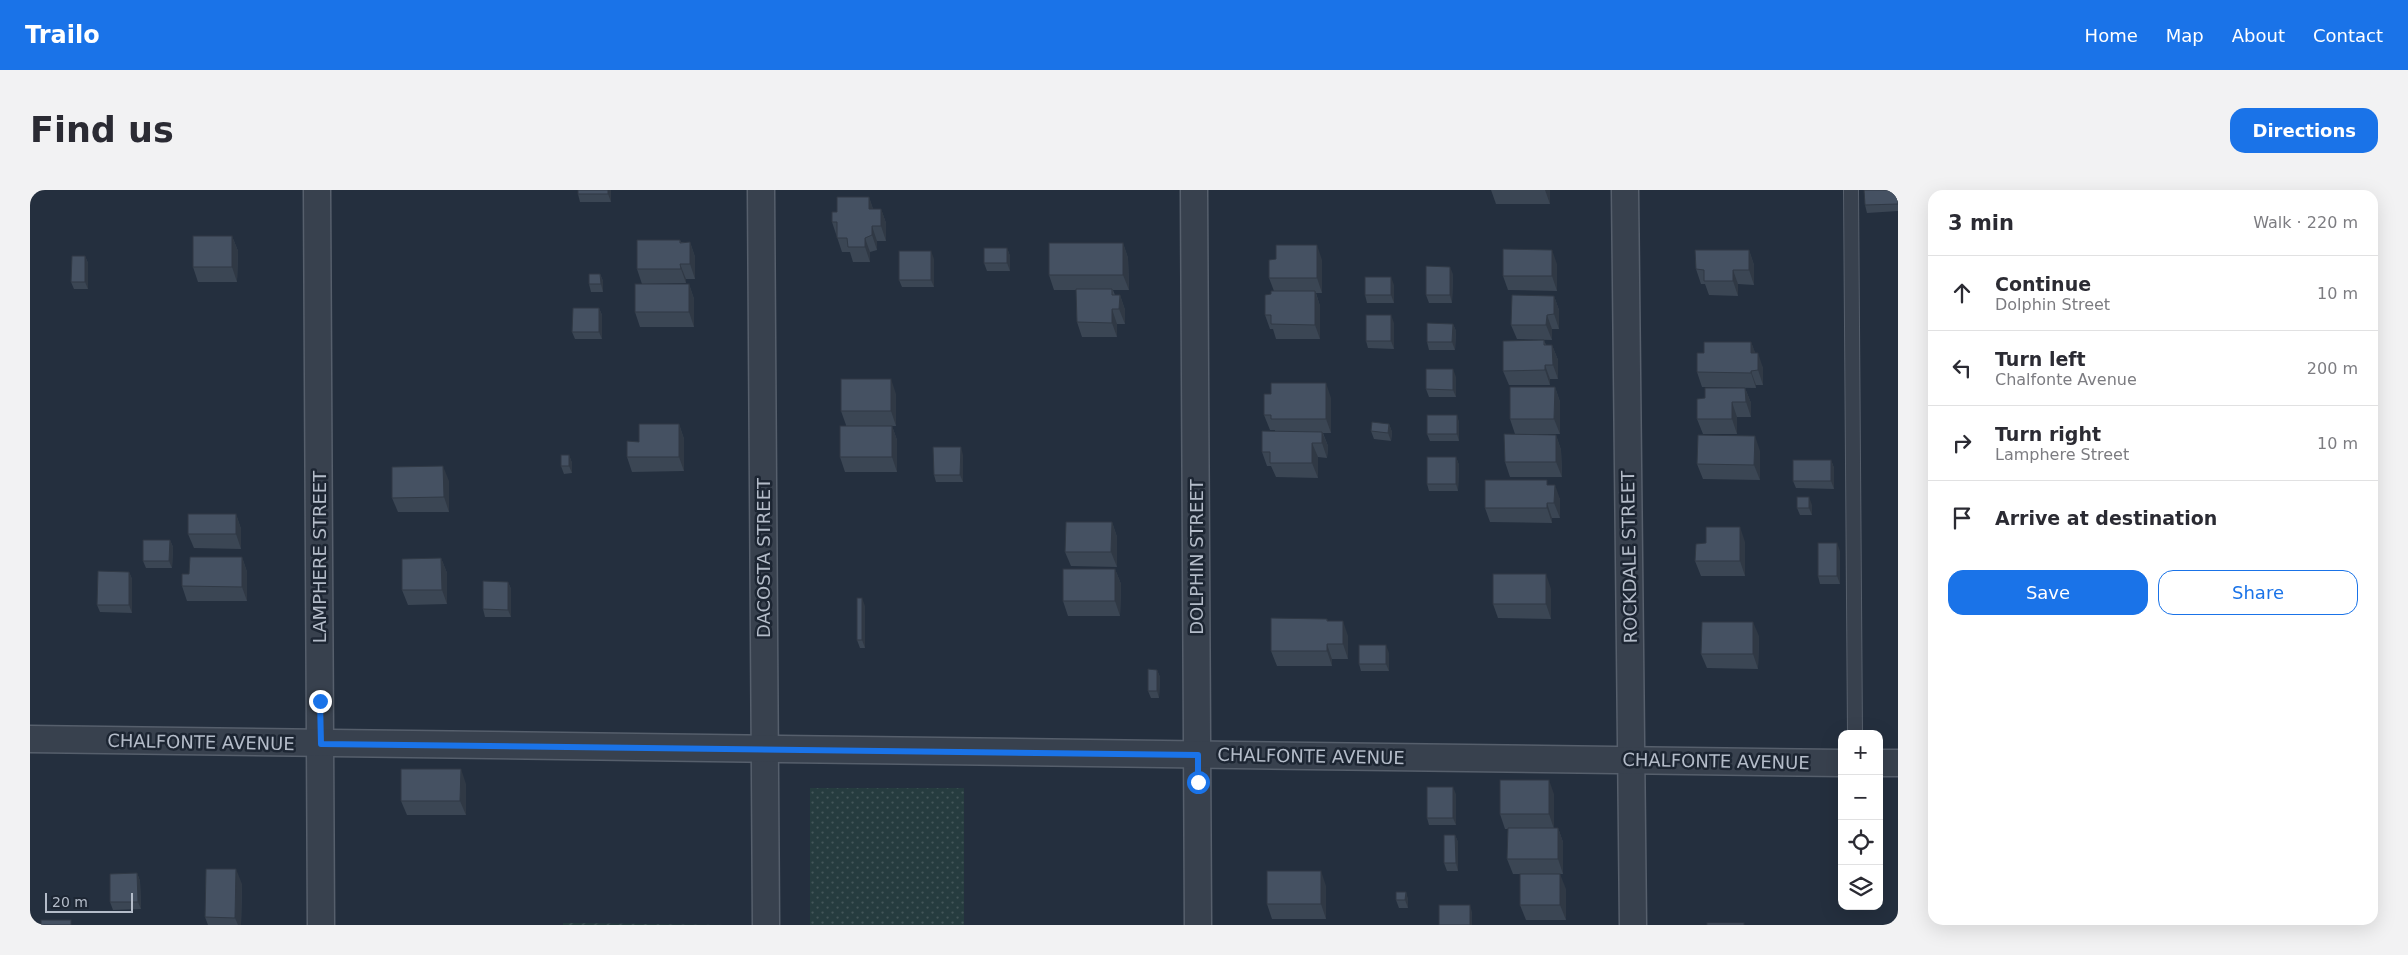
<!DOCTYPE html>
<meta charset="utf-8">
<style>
:root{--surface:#fff;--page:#f2f2f3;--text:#2b2b33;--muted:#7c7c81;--line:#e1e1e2;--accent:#1a73e8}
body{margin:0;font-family:"DejaVu Sans",sans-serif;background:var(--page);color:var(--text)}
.controls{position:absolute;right:15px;bottom:15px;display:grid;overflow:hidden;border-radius:10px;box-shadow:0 5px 20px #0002}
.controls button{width:45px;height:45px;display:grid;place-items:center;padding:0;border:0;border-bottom:1px solid var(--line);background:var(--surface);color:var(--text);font:25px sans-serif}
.scale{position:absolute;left:15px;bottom:12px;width:88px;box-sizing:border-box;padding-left:5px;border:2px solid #b4bcc9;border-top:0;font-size:14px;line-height:18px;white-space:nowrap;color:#b4bcc9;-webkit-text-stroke:4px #1d2633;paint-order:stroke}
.stop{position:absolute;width:15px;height:15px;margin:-11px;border:4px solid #1a73e8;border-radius:50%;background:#fff}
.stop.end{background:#1a73e8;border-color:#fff;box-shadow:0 1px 5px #0008}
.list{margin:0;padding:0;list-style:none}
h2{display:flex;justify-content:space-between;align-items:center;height:65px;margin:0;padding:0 20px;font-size:21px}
h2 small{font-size:16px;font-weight:400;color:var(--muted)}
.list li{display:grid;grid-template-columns:32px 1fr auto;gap:15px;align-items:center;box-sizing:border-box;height:75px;padding:0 20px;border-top:1px solid var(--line)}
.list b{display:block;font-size:19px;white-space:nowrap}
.list p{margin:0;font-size:16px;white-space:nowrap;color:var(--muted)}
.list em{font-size:16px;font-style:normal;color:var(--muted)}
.actions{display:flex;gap:10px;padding:15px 20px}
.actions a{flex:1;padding:11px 0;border:1px solid var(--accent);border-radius:15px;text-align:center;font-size:18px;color:var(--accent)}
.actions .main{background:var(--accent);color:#fff}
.icon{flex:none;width:28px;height:28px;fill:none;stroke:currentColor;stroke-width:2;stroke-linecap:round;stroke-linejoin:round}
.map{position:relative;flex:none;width:1868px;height:735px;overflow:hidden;border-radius:15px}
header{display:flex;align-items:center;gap:30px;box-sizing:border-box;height:70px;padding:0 25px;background:var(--accent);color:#fff}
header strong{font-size:24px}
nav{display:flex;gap:28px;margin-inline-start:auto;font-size:18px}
.intro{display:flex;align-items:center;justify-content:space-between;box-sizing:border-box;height:120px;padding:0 30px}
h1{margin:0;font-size:35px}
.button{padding:12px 22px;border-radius:15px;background:var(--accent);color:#fff;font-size:18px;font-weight:700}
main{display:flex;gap:30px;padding:0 30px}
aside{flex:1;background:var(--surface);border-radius:15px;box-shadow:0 5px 20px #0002}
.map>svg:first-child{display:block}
.grass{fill:url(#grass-dots)}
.garden{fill:url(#garden-furrows)}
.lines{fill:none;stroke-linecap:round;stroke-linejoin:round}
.service-casing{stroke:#565f6c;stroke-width:16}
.minor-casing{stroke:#565f6c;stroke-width:29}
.service{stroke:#38414e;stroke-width:14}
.minor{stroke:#38414e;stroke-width:26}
.wall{fill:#3b4654}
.shaded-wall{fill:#303945}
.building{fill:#455162;stroke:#303945}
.route{stroke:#1a73e8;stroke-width:6}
.labels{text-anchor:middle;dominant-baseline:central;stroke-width:5;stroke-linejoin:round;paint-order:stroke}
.street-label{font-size:18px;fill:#b4bcc9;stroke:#1d2633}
</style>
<header>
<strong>Trailo</strong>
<nav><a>Home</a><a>Map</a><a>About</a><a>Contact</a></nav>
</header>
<div class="intro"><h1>Find us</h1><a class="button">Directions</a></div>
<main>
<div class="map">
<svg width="1868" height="735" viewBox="0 0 1868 735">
<defs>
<pattern id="grass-dots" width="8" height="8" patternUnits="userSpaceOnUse" patternTransform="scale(1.25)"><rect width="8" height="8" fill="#263c3f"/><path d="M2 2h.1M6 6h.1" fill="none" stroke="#435659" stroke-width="1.8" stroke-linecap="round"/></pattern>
<pattern id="garden-furrows" width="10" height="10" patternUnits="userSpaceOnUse" patternTransform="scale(1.25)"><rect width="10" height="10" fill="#263c3f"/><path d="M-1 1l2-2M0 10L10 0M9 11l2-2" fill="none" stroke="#435659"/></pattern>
</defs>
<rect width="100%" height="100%" fill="#242f3e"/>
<rect class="grass" x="780" y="598" width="154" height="137"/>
<polygon class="garden" points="533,733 700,735 533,735"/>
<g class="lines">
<g class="service-casing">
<polyline id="service" points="1821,0 1825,544"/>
</g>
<g class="minor-casing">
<g id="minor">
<polyline points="287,0 291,735"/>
<polyline points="731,0 736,735"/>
<polyline points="1164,0 1168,735"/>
<polyline points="1595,0 1603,735"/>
<polyline points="0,549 1812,573"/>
<polyline points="1849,573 1868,573"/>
</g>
</g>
<use href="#service" class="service"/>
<use href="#minor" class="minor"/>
</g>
<g class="wall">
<polygon points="548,0 581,0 581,12 550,12 548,4"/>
<polygon points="1461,0 1520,0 1520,14 1466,14"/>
<polygon points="1868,0 1868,21 1837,23 1835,15"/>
<polygon points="839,7 843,19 851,19 856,33 856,51 847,51 847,60 840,62 840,72 823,72 820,62 812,62 802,32 807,22"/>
<polygon points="202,46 208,61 207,92 168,92 163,77"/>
<polygon points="650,50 651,52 660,52 665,67 665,89 656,89 656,93 612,94 607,79"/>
<polygon points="1093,53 1098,68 1099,100 1083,100 1085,105 1090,105 1095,120 1095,134 1087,134 1087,147 1052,147 1047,132 1046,100 1024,100 1019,85"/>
<polygon points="977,58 980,66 980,81 957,81 954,73"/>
<polygon points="1719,60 1724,75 1724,95 1708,94 1708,106 1679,105 1675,94 1671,94 1666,79"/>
<polygon points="55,66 58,73 58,99 44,99 41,92"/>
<polygon points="904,69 904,97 872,97 869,90"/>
<polygon points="1292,70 1292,103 1286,103 1290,116 1290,149 1246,149 1243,139 1240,139 1235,125 1244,101 1239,88"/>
<polygon points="1527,74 1527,101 1478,100 1473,86"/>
<polygon points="570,84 573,91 573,102 561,102 559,94"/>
<polygon points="1423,84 1422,113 1399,113 1396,105"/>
<polygon points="659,94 664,109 664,137 610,137 605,122"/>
<polygon points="1364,95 1364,113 1337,113 1335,105"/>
<polygon points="1524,106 1529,120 1529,139 1522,139 1522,150 1487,149 1481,135"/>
<polygon points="569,118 572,125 572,149 545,149 542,142"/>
<polygon points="1364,133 1364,159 1338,158 1336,151"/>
<polygon points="1423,134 1426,141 1425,160 1399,160 1397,152"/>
<polygon points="1514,150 1516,155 1522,155 1528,170 1528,189 1520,189 1520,195 1479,195 1473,181"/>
<polygon points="1721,152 1725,163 1733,178 1733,195 1726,195 1726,198 1672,197 1667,182 1674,163"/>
<polygon points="1426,187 1426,207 1399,207 1396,199"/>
<polygon points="1525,197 1530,212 1530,244 1485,244 1480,229"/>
<polygon points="1715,198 1721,213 1721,227 1707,227 1707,244 1673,244 1667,229 1675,208"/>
<polygon points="866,204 866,236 862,236 867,250 867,282 815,282 810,267 816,235 811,221"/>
<polygon points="1301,208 1301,243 1293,243 1298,256 1297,268 1288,267 1288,288 1246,287 1241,276 1237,276 1232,262 1245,241 1245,240 1240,240 1234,225"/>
<polygon points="1427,225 1429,233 1429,251 1400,251 1397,244"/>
<polygon points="649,234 654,249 654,281 602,282 597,267 609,252"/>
<polygon points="1359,234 1362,242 1361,251 1344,249 1341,241"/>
<polygon points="1526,245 1531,260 1532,287 1480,287 1475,272"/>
<polygon points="1730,261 1730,290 1673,289 1667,274"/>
<polygon points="539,265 542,273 542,283 534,284 531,276"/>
<polygon points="933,265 933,292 906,292 904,285"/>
<polygon points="1426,267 1429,275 1428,301 1399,301 1397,294"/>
<polygon points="1801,270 1804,278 1804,299 1766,298 1763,291"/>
<polygon points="419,291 419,322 368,322 362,308"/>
<polygon points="1519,295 1530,309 1530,328 1522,328 1522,333 1460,332 1455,318"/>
<polygon points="1782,315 1782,325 1770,325 1767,318"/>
<polygon points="206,324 211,339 211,359 164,358 158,344"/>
<polygon points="1082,332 1087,347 1087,377 1041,376 1035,362"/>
<polygon points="140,350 143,357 142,378 116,378 113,371"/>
<polygon points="1715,352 1715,386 1671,386 1665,371 1676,353"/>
<polygon points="1810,361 1810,394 1790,394 1788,386"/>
<polygon points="212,367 217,382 217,411 157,411 152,396 159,384"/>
<polygon points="411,368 417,383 417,414 378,415 372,400"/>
<polygon points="1085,379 1091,394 1090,426 1038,426 1033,411"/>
<polygon points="99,382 102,389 102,423 70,422 67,415"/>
<polygon points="478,392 481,399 481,427 455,427 453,419"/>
<polygon points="1521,399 1521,429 1468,428 1463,414"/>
<polygon points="835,416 835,458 830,458 827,450"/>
<polygon points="1297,429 1298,431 1318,446 1318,469 1302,469 1302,476 1247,476 1241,461"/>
<polygon points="1729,446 1728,479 1677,478 1671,464"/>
<polygon points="1359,463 1359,481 1331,481 1329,474"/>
<polygon points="1127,480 1130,487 1129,508 1121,508 1118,501"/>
<polygon points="436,594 436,625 377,625 371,611"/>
<polygon points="1426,604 1426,635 1399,635 1397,628"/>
<polygon points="1524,604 1524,638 1528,638 1533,652 1533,684 1483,684 1477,669 1478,639 1475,639 1470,624"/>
<polygon points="1425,645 1428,652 1428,681 1417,681 1414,673"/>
<polygon points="107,683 110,691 111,719 83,720 80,712"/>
<polygon points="212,694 211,735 178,735 175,727"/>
<polygon points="1296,696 1296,729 1242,729 1237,714"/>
<polygon points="1536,699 1536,730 1496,730 1490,715"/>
<polygon points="1376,702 1378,710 1378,718 1369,718 1366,710"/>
</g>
<g class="shaded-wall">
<polygon points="578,0 581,0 581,12 578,4"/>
<polygon points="1515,0 1520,0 1520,14"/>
<polygon points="839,7 844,22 839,19"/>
<polygon points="851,19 856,33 856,51 851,36"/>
<polygon points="842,36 847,51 847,60 842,45"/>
<polygon points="202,46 208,61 207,92 202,77"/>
<polygon points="835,48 840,62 840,72 835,57"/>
<polygon points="660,52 665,67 665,89 660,74"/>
<polygon points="1093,53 1098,68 1099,100 1093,85"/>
<polygon points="1287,55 1292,70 1292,103 1287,88"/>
<polygon points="977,58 980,66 980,81 977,73"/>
<polygon points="1522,60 1527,74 1527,101 1522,86"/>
<polygon points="1719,60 1724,75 1724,95 1719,80"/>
<polygon points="901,61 904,69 904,97 901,90"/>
<polygon points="55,66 58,73 58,99 55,92"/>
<polygon points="650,74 656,89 656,93 651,79"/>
<polygon points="1420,77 1423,84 1422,113 1420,105"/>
<polygon points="1703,80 1708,94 1708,106 1703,91"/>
<polygon points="570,84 573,91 573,102 571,94"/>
<polygon points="1361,87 1364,95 1364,113 1361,105"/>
<polygon points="659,94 664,109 664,137 659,122"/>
<polygon points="1285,101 1290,116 1290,149 1285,135"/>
<polygon points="1090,105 1095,120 1095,134 1089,119"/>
<polygon points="1524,106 1529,120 1529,139 1524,124"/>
<polygon points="569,118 572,125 572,149 569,142"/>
<polygon points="1082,119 1087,134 1087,147 1082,133"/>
<polygon points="1361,125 1364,133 1364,159 1361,151"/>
<polygon points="1517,125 1522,139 1522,150 1516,135"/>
<polygon points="1423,134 1426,141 1425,160 1422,152"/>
<polygon points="1721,152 1727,167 1721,163"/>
<polygon points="1522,155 1528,170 1528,189 1523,175"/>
<polygon points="1728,163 1733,178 1733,195 1728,180"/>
<polygon points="1515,175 1520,189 1520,195 1515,180"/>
<polygon points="1423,179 1426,187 1426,207 1423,200"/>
<polygon points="1721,181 1726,195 1726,198 1721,183"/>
<polygon points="861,189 866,204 866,236 861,221"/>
<polygon points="1296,193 1301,208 1301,243 1296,229"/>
<polygon points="1525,197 1530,212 1530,244 1524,229"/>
<polygon points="1715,198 1721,213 1721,227 1716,212"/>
<polygon points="1702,212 1707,227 1707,244 1702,229"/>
<polygon points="1427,225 1429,233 1429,251 1427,244"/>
<polygon points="649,234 654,249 654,281 649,267"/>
<polygon points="1359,234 1362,242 1361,251 1358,243"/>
<polygon points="862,236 867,250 867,282 862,267"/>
<polygon points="1292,242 1298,256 1297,268 1292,253"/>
<polygon points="1526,245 1531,260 1532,287 1526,272"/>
<polygon points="1725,246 1730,261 1730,290 1724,275"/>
<polygon points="1282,253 1288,267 1288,288 1282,273"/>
<polygon points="931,257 933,265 933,292 930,285"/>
<polygon points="539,265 542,273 542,283 539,276"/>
<polygon points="1426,267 1429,275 1428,301 1426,294"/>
<polygon points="1801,270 1804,278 1804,299 1801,291"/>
<polygon points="413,276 419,291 419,322 414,307"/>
<polygon points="1525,295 1530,309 1530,328 1524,313"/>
<polygon points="1779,307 1782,315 1782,325 1779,318"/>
<polygon points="1517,313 1522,328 1522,333 1517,318"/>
<polygon points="206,324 211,339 211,359 206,344"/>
<polygon points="1082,332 1087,347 1087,377 1081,362"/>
<polygon points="1710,337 1715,352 1715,386 1710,371"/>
<polygon points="140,350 143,357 142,378 139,371"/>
<polygon points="1807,353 1810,361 1810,394 1807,386"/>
<polygon points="212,367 217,382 217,411 212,397"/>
<polygon points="411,368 417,383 417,414 412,400"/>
<polygon points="1085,379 1091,394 1090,426 1085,411"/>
<polygon points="99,382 102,389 102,423 99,415"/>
<polygon points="1516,384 1521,399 1521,429 1516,414"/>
<polygon points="478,392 481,399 481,427 478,420"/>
<polygon points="832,408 835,416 835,458 832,450"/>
<polygon points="1313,431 1318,446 1318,469 1313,454"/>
<polygon points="1723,432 1729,446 1728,479 1723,464"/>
<polygon points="1297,454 1302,469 1302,476 1297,461"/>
<polygon points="1356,455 1359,463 1359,481 1356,474"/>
<polygon points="1127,480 1130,487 1129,508 1127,501"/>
<polygon points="431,579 436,594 436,625 430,611"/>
<polygon points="1519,590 1524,604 1524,639 1519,624"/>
<polygon points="1423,597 1426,604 1426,635 1423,628"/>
<polygon points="1528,638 1533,652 1533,684 1528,669"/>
<polygon points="1425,645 1428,652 1428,681 1426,673"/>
<polygon points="206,679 212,694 211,735 208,735 205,728"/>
<polygon points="1291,681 1296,696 1296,729 1291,714"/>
<polygon points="107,683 110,691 111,719 108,712"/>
<polygon points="1530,684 1536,699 1536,730 1530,715"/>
<polygon points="1376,702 1378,710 1378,718 1375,710"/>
<polygon points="1440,715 1442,722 1442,735 1440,735"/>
</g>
<g class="building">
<rect x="548" y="0" width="30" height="4"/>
<polygon points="1834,0 1868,0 1868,14 1835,15"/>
<polygon points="807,7 839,7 839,19 851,19 851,36 842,36 842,45 835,48 835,57 818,57 817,48 807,48 807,32 802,32 802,22 807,22"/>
<rect x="163" y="46" width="39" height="31"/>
<polygon points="607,50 650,50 650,53 660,52 660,74 650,74 651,79 607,79"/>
<rect x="1019" y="53" width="74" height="32"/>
<polygon points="1246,55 1287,55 1287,88 1239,88 1239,70 1246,69"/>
<rect x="954" y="58" width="23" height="15"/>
<polygon points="1473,59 1522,60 1522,86 1473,86"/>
<polygon points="1665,60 1719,60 1719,80 1703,80 1703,91 1674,91 1674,80 1666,79"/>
<rect x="869" y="61" width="32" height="29"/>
<polygon points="42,66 55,66 55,92 41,92"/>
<polygon points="1396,76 1420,77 1420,105 1396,105"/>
<polygon points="559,84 570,84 571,94 559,94"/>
<rect x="1335" y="87" width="26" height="18"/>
<rect x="605" y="94" width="54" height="28"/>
<polygon points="1046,99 1082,99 1082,105 1090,105 1089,119 1082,119 1082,133 1047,132"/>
<polygon points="1241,101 1285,101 1285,135 1241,134 1241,125 1235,125 1235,105 1241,104"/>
<polygon points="1482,105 1524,106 1524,124 1517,125 1516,135 1481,135"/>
<polygon points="543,118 569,118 569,142 542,142"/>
<rect x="1336" y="125" width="25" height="26"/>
<polygon points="1397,133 1423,134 1422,152 1397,152"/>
<polygon points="1514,150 1514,155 1522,155 1523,175 1515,175 1515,180 1473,181 1473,151"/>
<polygon points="1674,152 1721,152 1721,163 1728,163 1728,180 1721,181 1721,183 1667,182 1667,163 1674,163"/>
<polygon points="1396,179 1423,179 1423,200 1396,199"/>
<rect x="811" y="189" width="50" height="32"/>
<polygon points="1241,193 1296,193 1296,229 1241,229 1241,225 1234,225 1234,204 1241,204"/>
<polygon points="1480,197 1525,197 1524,229 1480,229"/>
<polygon points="1675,198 1715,198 1716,212 1702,212 1702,229 1667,229 1667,209 1675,208"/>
<rect x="1397" y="225" width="30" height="19"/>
<polygon points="1342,232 1359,234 1358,243 1341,241"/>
<polygon points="609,234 649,234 649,267 597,267 597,251 609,252"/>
<rect x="810" y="236" width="52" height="31"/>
<polygon points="1232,241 1292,242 1292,253 1282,253 1282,273 1240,273 1240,262 1232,262"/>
<polygon points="1474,244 1526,245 1526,272 1475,272"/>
<polygon points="1668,245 1725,246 1724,275 1667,274"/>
<polygon points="903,257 931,257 930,285 904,285"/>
<rect x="531" y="265" width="8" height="11"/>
<rect x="1397" y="267" width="29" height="27"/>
<rect x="1763" y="270" width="38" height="21"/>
<polygon points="413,276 414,307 362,308 362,277"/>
<polygon points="1455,290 1517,290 1517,295 1525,295 1524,313 1517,313 1517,318 1455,318"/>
<rect x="1767" y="307" width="12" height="11"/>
<rect x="158" y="324" width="48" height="20"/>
<polygon points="1036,332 1082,332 1081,362 1035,362"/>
<polygon points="1676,337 1710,337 1710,371 1665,371 1666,354 1676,353"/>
<polygon points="113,350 140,350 139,371 113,371"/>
<rect x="1788" y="353" width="19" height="33"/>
<polygon points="160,367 212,367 212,397 152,396 152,384 159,384"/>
<polygon points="411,368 412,400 372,400 372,369"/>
<rect x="1033" y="379" width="52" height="32"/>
<polygon points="68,381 99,382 99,415 67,415"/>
<rect x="1463" y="384" width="53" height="30"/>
<polygon points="453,391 478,392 478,420 453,419"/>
<rect x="827" y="408" width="5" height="42"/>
<polygon points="1241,428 1297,429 1297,431 1313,431 1313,454 1297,454 1297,461 1241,461"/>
<polygon points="1672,432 1723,432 1723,464 1671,464"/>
<rect x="1329" y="455" width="27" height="19"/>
<polygon points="1118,479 1127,480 1127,501 1118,501"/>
<polygon points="371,579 431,579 430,611 371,611"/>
<rect x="1470" y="590" width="49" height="34"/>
<rect x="1397" y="597" width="26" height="31"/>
<polygon points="1478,638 1528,638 1528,669 1477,669"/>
<polygon points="1414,645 1425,645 1426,673 1414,673"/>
<polygon points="176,679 206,679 205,728 175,727"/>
<rect x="1237" y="681" width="54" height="33"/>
<polygon points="107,683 108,712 80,712 80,684"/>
<rect x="1490" y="684" width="40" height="31"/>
<polygon points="1366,702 1376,702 1375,710 1366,710"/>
<rect x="1409" y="715" width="31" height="20"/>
<rect x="11" y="730" width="30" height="5"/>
<rect x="1677" y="733" width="37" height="2"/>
</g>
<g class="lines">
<polyline class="route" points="290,511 291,554 1168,565 1168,592"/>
</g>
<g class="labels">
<g class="street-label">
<text transform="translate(289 367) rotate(-90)">LAMPHERE STREET</text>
<text transform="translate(1166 367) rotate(-90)">DOLPHIN STREET</text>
<text transform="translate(1599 367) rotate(-91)">ROCKDALE STREET</text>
<text transform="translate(733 368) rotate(-90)">DACOSTA STREET</text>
<text transform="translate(171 552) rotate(1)">CHALFONTE AVENUE</text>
<text transform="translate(1281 566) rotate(1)">CHALFONTE AVENUE</text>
<text transform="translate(1686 571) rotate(1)">CHALFONTE AVENUE</text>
</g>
</g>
</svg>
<div class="controls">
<button>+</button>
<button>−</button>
<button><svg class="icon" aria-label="locate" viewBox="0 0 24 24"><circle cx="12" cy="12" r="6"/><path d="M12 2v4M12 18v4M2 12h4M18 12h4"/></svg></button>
<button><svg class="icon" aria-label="layers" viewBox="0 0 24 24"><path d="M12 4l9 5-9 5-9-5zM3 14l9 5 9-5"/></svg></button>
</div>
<div class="scale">20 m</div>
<div class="stop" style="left:1168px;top:592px"></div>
<div class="stop end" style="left:290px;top:511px"></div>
</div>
<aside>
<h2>3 min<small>Walk · 220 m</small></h2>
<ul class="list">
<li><svg class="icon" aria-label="ahead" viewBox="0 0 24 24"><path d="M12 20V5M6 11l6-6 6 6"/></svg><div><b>Continue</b><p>Dolphin Street</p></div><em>10 m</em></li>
<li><svg class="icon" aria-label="left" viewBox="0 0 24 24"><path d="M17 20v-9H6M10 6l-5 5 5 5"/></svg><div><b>Turn left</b><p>Chalfonte Avenue</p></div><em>200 m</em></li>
<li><svg class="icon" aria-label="right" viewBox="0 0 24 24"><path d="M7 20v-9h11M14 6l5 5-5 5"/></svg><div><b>Turn right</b><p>Lamphere Street</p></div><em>10 m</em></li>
<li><svg class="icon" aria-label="arrive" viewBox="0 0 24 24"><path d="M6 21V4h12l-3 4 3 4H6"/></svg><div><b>Arrive at destination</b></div></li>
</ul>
<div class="actions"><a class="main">Save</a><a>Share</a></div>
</aside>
</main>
